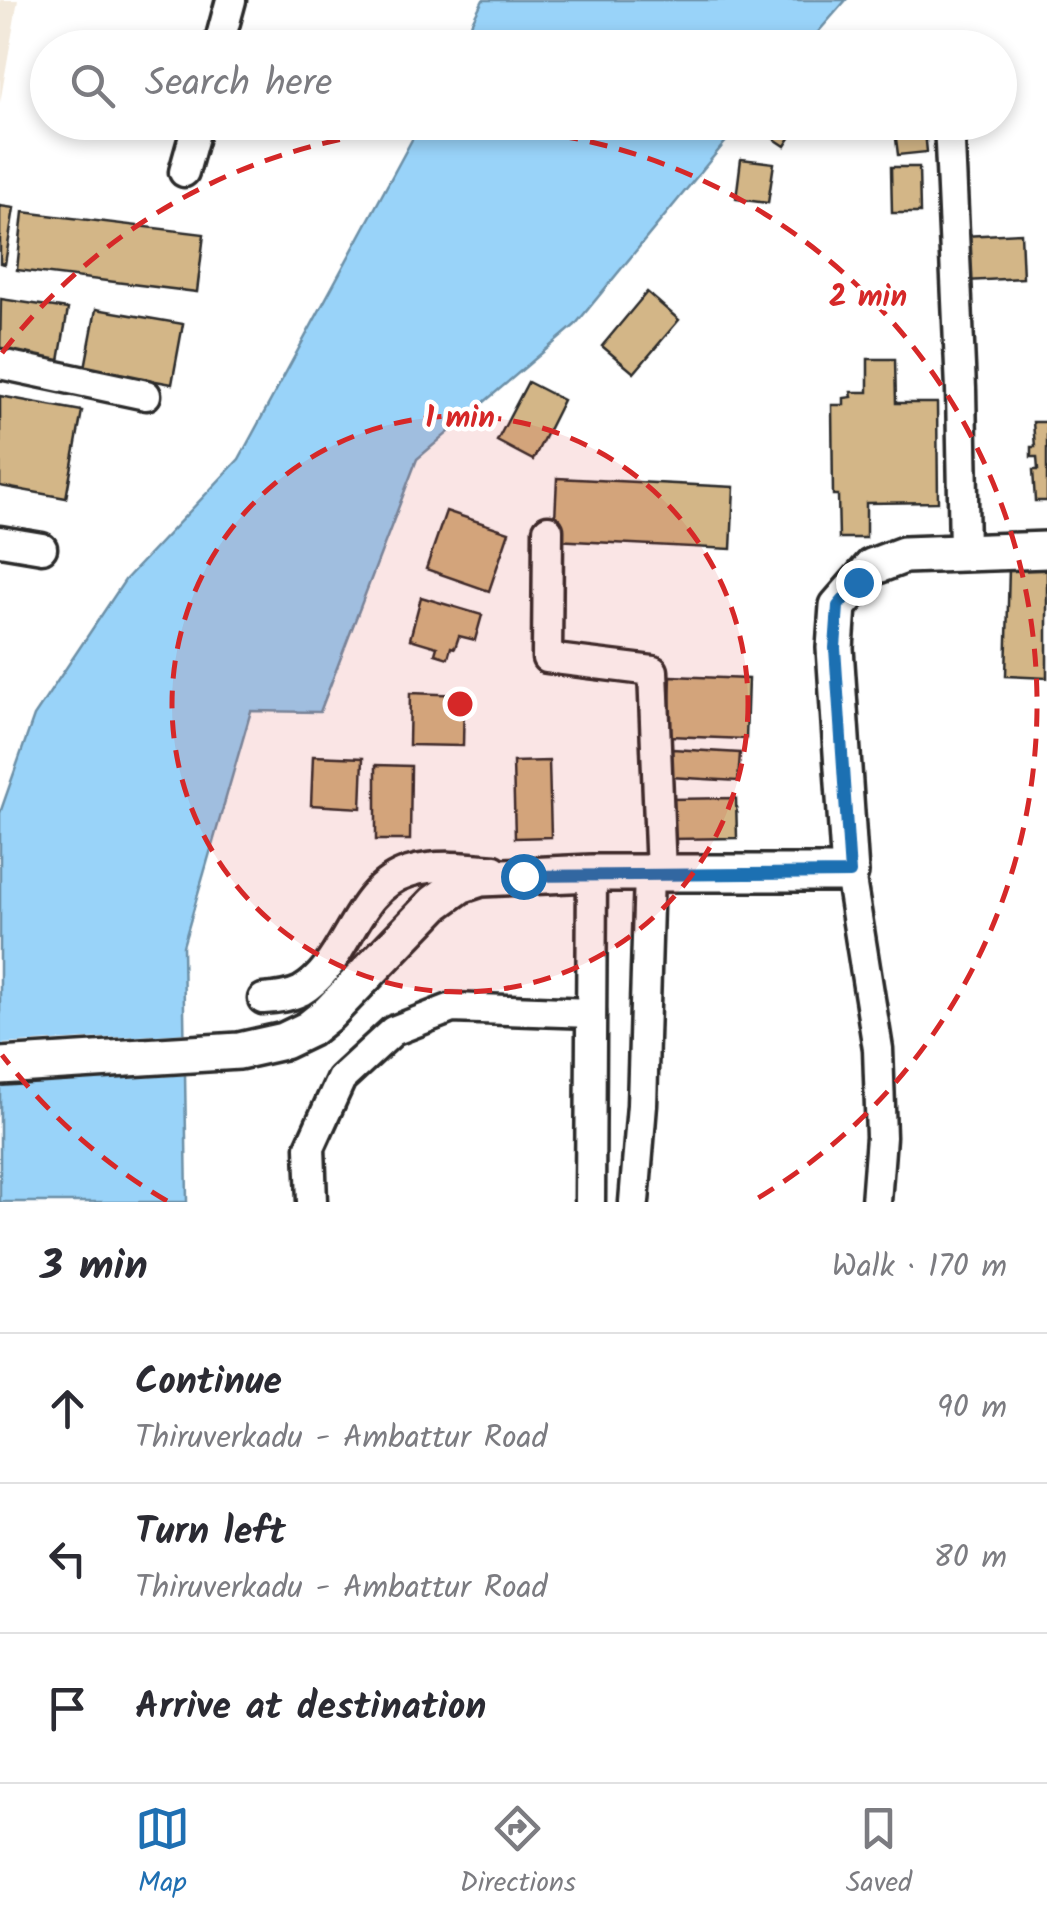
<!DOCTYPE html>
<meta charset="utf-8">
<style>
:root{--surface:#fff;--page:#f7f7f7;--text:#2b2b33;--muted:#7c7c81;--line:#e1e1e2;--accent:#1f6fb2}
body{margin:0;font-family:Kalam,sans-serif;background:var(--page);color:var(--text)}
.stop{position:absolute;width:30px;height:30px;margin:-22px;border:8px solid #1f6fb2;border-radius:50%;background:#fff}
.stop.end{background:#1f6fb2;border-color:#fff;box-shadow:0 2px 10px #0008}
.list{margin:0;padding:0;list-style:none}
h2{display:flex;justify-content:space-between;align-items:center;height:130px;margin:0;padding:0 40px;font-size:42px}
h2 small{font-size:32px;font-weight:400;color:var(--muted)}
.list li{display:grid;grid-template-columns:65px 1fr auto;gap:30px;align-items:center;box-sizing:border-box;height:150px;padding:0 40px;border-top:2px solid var(--line)}
.list b{display:block;font-size:38px;white-space:nowrap}
.list p{margin:0;font-size:32px;white-space:nowrap;color:var(--muted)}
.list em{font-size:32px;font-style:normal;color:var(--muted)}
.icon{flex:none;width:55px;height:55px;fill:none;stroke:currentColor;stroke-width:2;stroke-linecap:round;stroke-linejoin:round}
.map{position:relative;flex:none;width:1047px;height:1202px;overflow:hidden}
.search{position:absolute;background:var(--surface);box-shadow:0 5px 15px #0003;left:30px;right:30px;top:30px;height:110px;display:flex;align-items:center;gap:25px;box-sizing:border-box;padding:0 35px;border-radius:55px;color:var(--muted);font-size:38px}
.sheet{height:580px;background:var(--surface)}
nav{display:flex;justify-content:space-around;align-items:center;box-sizing:border-box;height:140px;border-top:2px solid var(--line);background:var(--surface);font-size:28px;color:var(--muted)}
nav a{display:grid;justify-items:center;gap:5px}
nav .on{color:var(--accent)}
.map>svg:first-child{display:block}
.built{fill:#f2e9db}
.water{fill:#99d3f9;stroke:#6d90a7;stroke-width:2.5}
.pier{fill:#fff}
.building{fill:#d3b687;stroke:#2b2b2b;stroke-width:2.5}
.lines{fill:none;stroke-linecap:round;stroke-linejoin:round}
.minor-casing{stroke:#2b2b2b;stroke-width:35}
.major-casing{stroke:#2b2b2b;stroke-width:42}
.minor{stroke:#fff;stroke-width:28}
.major{stroke:#fff;stroke-width:35}
.route{stroke:#1f6fb2;stroke-width:12}
.ring{fill:none;stroke:#d62828;stroke-width:5;stroke-dasharray:18 12}
.centre{fill:#d62828;stroke:#fff;stroke-width:5}
.ring-label{font-size:30px;text-anchor:middle;font-weight:bold;fill:#d62828;stroke:#fff;stroke-width:9;stroke-linejoin:round;paint-order:stroke}
</style>
<div class="map">
<svg width="1047" height="1202" viewBox="0 0 1047 1202">
<rect width="100%" height="100%" fill="#fff"/>
<filter id="ink" filterUnits="userSpaceOnUse"><feTurbulence type="fractalNoise" baseFrequency=".01" numOctaves="2"/><feDisplacementMap in="SourceGraphic" scale="20" xChannelSelector="R" yChannelSelector="G"/><feConvolveMatrix kernelMatrix="1 2 1 2 8 2 1 2 1" color-interpolation-filters="sRGB"/></filter>
<g filter="url(#ink)">
<polygon class="built" points="0,0 18,0 0,103"/>
<g class="water">
<polygon points="483,0 846,0 805,47 459,47"/>
<polygon points="421,123 741,123 575,325 417,459 320,712 251,711 183,946 187,1202 0,1202 0,813 34,716 125,580 239,459"/>
</g>
<polygon class="pier" points="189,1033 190,1075 0,1086 0,1044"/>
<g class="building">
<polygon points="755,122 800,122 785,146 753,125"/>
<polygon points="894,122 924,122 927,152 898,155"/>
<polygon points="741,159 774,163 768,203 736,199"/>
<polygon points="891,167 919,167 920,213 892,213"/>
<polygon points="0,206 14,208 5,264 0,263"/>
<polygon points="23,212 204,234 197,292 17,270"/>
<polygon points="1021,233 1023,278 966,281 964,236"/>
<polygon points="647,292 679,320 634,373 602,346"/>
<polygon points="1,299 68,309 59,361 0,352"/>
<polygon points="96,309 183,324 172,384 85,368"/>
<polygon points="868,359 895,359 896,403 937,403 938,502 866,503 866,538 839,538 838,495 833,495 832,405 844,405 844,398 852,397 851,392 868,392"/>
<polygon points="528,382 563,400 533,460 497,441"/>
<polygon points="0,396 82,411 66,498 0,486"/>
<polygon points="1033,422 1047,422 1047,501 1035,501 1033,470 1038,470 1037,457 1031,457 1031,447 1035,447"/>
<polygon points="557,478 734,487 731,549 554,540"/>
<polygon points="446,511 509,532 489,591 426,569"/>
<polygon points="1009,568 1047,569 1047,678 1006,676"/>
<polygon points="421,597 482,615 475,640 459,636 455,648 451,647 448,658 435,654 437,647 410,639"/>
<polygon points="671,676 748,679 746,739 669,736"/>
<polygon points="410,693 464,695 463,746 409,745"/>
<polygon points="672,749 740,753 738,781 670,777"/>
<polygon points="313,756 363,758 361,808 311,805"/>
<polygon points="549,761 551,837 515,838 513,762"/>
<polygon points="376,765 411,766 410,840 376,840"/>
<polygon points="736,798 737,838 670,839 670,799"/>
</g>
<g class="lines">
<g class="minor-casing">
<g id="minor">
<polyline points="218,48 231,0"/>
<polyline points="949,122 961,389 964,551"/>
<polyline points="184,172 198,122"/>
<polyline points="0,364 146,395"/>
<polyline points="548,530 547,658 653,671 661,873"/>
<polyline points="0,541 42,548"/>
<polyline points="850,873 878,1049 881,1137 876,1202"/>
<path d="M263,999c13,-1 26,-2 38,-8 47,-27 52,-102 108,-119 26,-8 59,-5 85,-2"/>
<polyline points="312,1202 310,1147 341,1079 393,1031 452,1008 591,1013"/>
<polyline points="590,1202 592,873"/>
<polyline points="634,1202 642,1105 649,873"/>
</g>
</g>
<g class="major-casing">
<polyline id="major" points="0,1066 239,1051 284,1041 309,1029 329,1013 435,903 460,885 481,878 592,873 850,873 835,648 838,606 872,567 904,555 1047,550"/>
</g>
<use href="#minor" class="minor"/>
<use href="#major" class="major"/>
</g>
</g>
<g class="lines" filter="url(#ink)">
<polyline class="route" points="523,876 850,873 835,648 838,606 858,582"/>
</g>
<circle cx="460" cy="704" r="288" fill="#d62828" fill-opacity=".12"/>
<g class="ring">
<circle cx="460" cy="704" r="288"/>
<path d="M167 1201A577 577 0 0 1 2 1055M2 353A577 577 0 1 1 753 1201"/>
</g>
<circle cx="460" cy="704" r="15" class="centre"/>
<g class="ring-label">
<text x="868" y="306">2 min</text>
<text x="460" y="427">1 min</text>
</g>
</svg>
<div class="stop" style="left:523px;top:876px"></div>
<div class="stop end" style="left:858px;top:582px"></div>
<div class="search"><svg class="icon" aria-label="search" viewBox="0 0 24 24"><circle cx="10" cy="10" r="6"/><path d="M15 15l6 6"/></svg>Search here</div>
</div>
<section class="sheet">
<h2>3 min<small>Walk · 170 m</small></h2>
<ul class="list">
<li><svg class="icon" aria-label="ahead" viewBox="0 0 24 24"><path d="M12 20V5M6 11l6-6 6 6"/></svg><div><b>Continue</b><p>Thiruverkadu - Ambattur Road</p></div><em>90 m</em></li>
<li><svg class="icon" aria-label="left" viewBox="0 0 24 24"><path d="M17 20v-9H6M10 6l-5 5 5 5"/></svg><div><b>Turn left</b><p>Thiruverkadu - Ambattur Road</p></div><em>80 m</em></li>
<li><svg class="icon" aria-label="arrive" viewBox="0 0 24 24"><path d="M6 21V4h12l-3 4 3 4H6"/></svg><div><b>Arrive at destination</b></div></li>
</ul>
</section>
<nav>
<a class="on"><svg class="icon" aria-label="map" viewBox="0 0 24 24"><path d="M3 6l6-2 6 2 6-2v14l-6 2-6-2-6 2zM9 4v14M15 6v14"/></svg>Map</a>
<a><svg class="icon" aria-label="directions" viewBox="0 0 24 24"><path d="M12 3l9 9-9 9-9-9zM9 14v-3h6M13 9l2 2-2 2"/></svg>Directions</a>
<a><svg class="icon" aria-label="saved" viewBox="0 0 24 24"><path d="M7 4h10v16l-5-4-5 4z"/></svg>Saved</a>
</nav>
